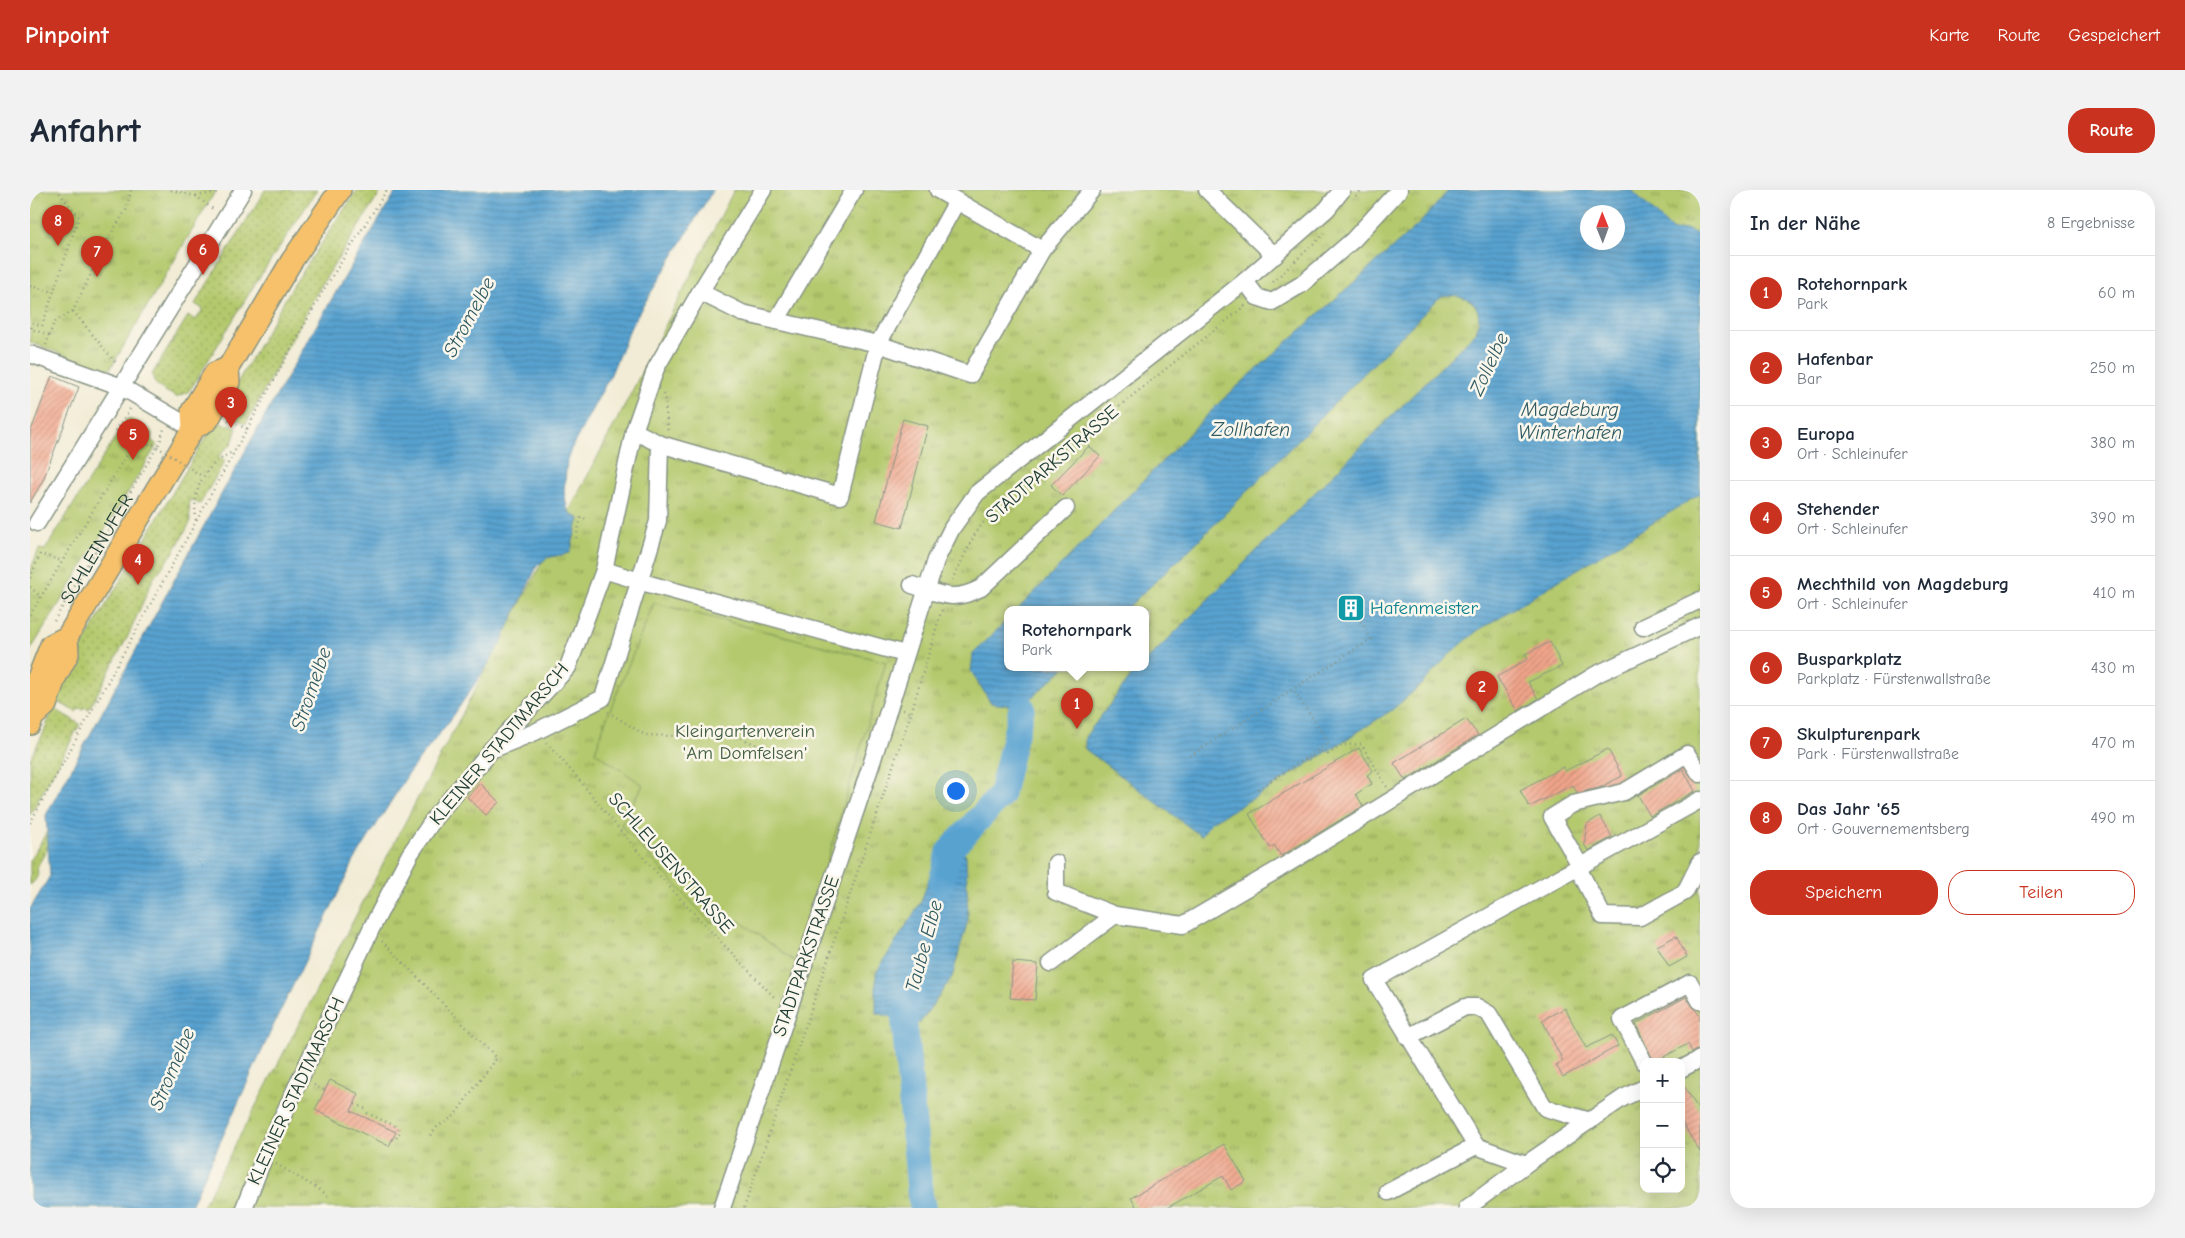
<!DOCTYPE html>
<html lang="de">
<meta charset="utf-8">
<style>
:root{--surface:#fff;--page:#f2f2f3;--text:#1f2937;--muted:#747a83;--line:#e0e1e3;--accent:#c8321e}
body{margin:0;font-family:"Comic Neue",sans-serif;background:var(--page);color:var(--text)}
.controls{position:absolute;right:15px;bottom:15px;display:grid;overflow:hidden;border-radius:10px;box-shadow:0 5px 20px #0002}
.controls button{width:45px;height:45px;display:grid;place-items:center;padding:0;border:0;border-bottom:1px solid var(--line);background:var(--surface);color:var(--text);font:25px sans-serif}
.compass{position:absolute;left:1550px;top:15px;width:45px;height:45px;border-radius:50%;background:var(--surface);box-shadow:0 5px 20px #0002;rotate:359deg}
.you{position:absolute;left:925px;top:600px;width:18px;height:18px;margin:-12px;border:4px solid #fff;border-radius:50%;background:#1a73e8;box-shadow:0 0 0 8px #1a73e833}
.badge{display:grid;place-items:center;width:32px;height:32px;border-radius:50%;background:var(--accent);color:#fff;font-size:16px;font-weight:700}
.pin{position:absolute;translate:-50% -41px;filter:drop-shadow(0 1px 2px #0008)}
.pin::after{content:'';position:absolute;top:26px;width:18px;height:15px;background:inherit;clip-path:polygon(0 0,100% 0,50% 100%)}
.popup{position:absolute;left:974px;top:416px;width:145px;height:65px;box-sizing:border-box;display:grid;place-content:center;border-radius:10px;background:var(--surface);filter:drop-shadow(0 1px 4px #0005);font-size:16px;white-space:nowrap;color:var(--muted)}
.popup b{font-size:19px;color:var(--text)}
.popup::after{content:'';position:absolute;left:50%;top:100%;margin-left:-10px;border:10px solid transparent;border-top-color:var(--surface)}
.list{margin:0;padding:0;list-style:none}
h2{display:flex;justify-content:space-between;align-items:center;height:65px;margin:0;padding:0 20px;font-size:21px}
h2 small{font-size:16px;font-weight:400;color:var(--muted)}
.list li{display:grid;grid-template-columns:32px 1fr auto;gap:15px;align-items:center;box-sizing:border-box;height:75px;padding:0 20px;border-top:1px solid var(--line)}
.list b{display:block;font-size:19px;white-space:nowrap}
.list p{margin:0;font-size:16px;white-space:nowrap;color:var(--muted)}
.list em{font-size:16px;font-style:normal;color:var(--muted)}
.actions{display:flex;gap:10px;padding:15px 20px}
.actions a{flex:1;padding:11px 0;border:1px solid var(--accent);border-radius:20px;text-align:center;font-size:18px;color:var(--accent)}
.actions .main{background:var(--accent);color:#fff}
.icon{flex:none;width:28px;height:28px;fill:none;stroke:currentColor;stroke-width:2;stroke-linecap:round;stroke-linejoin:round}
.map{position:relative;flex:none;width:1670px;height:1018px;overflow:hidden;border-radius:20px}
header{display:flex;align-items:center;gap:30px;box-sizing:border-box;height:70px;padding:0 25px;background:var(--accent);color:#fff}
header strong{font-size:24px}
nav{display:flex;gap:28px;margin-inline-start:auto;font-size:18px}
.intro{display:flex;align-items:center;justify-content:space-between;box-sizing:border-box;height:120px;padding:0 30px}
h1{margin:0;font-size:35px}
.button{padding:12px 22px;border-radius:20px;background:var(--accent);color:#fff;font-size:18px;font-weight:700}
main{display:flex;gap:30px;padding:0 30px}
aside{flex:1;background:var(--surface);border-radius:20px;box-shadow:0 5px 20px #0002}
.map>svg:first-child{display:block}
.grass{fill:url(#grass-dots);stroke:#6a8350}
.park{fill:url(#park-tufts);stroke:#6a8350;fill-rule:evenodd}
.garden{fill:#b4c96d;stroke:#6a8350}
.water{fill:url(#water-rules);stroke:#3c7082;fill-rule:evenodd}
.lines{fill:none;stroke-linecap:round;stroke-linejoin:round}
.river{stroke:#58a2d0;stroke-width:26}
.building{fill:url(#building-hatch)}
.minor-casing{stroke:#889485;stroke-width:19}
.major-casing{stroke:#889485;stroke-width:24}
.path{stroke:#889485;stroke-width:2.5;stroke-dasharray:1 4;stroke-linecap:butt}
.minor{stroke:#fff;stroke-width:16}
.major{stroke:#f6c16b;stroke-width:21}
.path-bridge{stroke:#889485;stroke-width:2.5;stroke-dasharray:1 4;stroke-linecap:butt}
.labels{text-anchor:middle;dominant-baseline:central;stroke-width:5;stroke-linejoin:round;paint-order:stroke}
.street-label{font-size:19px;fill:#1f3d34;stroke:#fbf7ec}
.culture-label{font-size:19px;fill:#0d838f;stroke:#fbf7ec;text-anchor:start}
.park-label{font-size:19px;fill:#446042;stroke:#fbf7ec}
.water-label{font-size:20px;font-style:italic;fill:#305b63;stroke:#fbf7ec}
</style>
<header>
<strong>Pinpoint</strong>
<nav><a>Karte</a><a>Route</a><a>Gespeichert</a></nav>
</header>
<div class="intro"><h1>Anfahrt</h1><a class="button">Route</a></div>
<main>
<div class="map">
<svg width="1670" height="1018" viewBox="0 0 1670 1018">
<defs>
<pattern id="grass-dots" width="8" height="8" patternUnits="userSpaceOnUse" patternTransform="scale(1.25)"><rect width="8" height="8" fill="#b4c96d"/><path d="M2 2h.1M6 6h.1" fill="none" stroke="#92a45a" stroke-width="1.8" stroke-linecap="round"/></pattern>
<pattern id="park-tufts" width="24" height="20" patternUnits="userSpaceOnUse" patternTransform="scale(1.25)"><rect width="24" height="20" fill="#b4c96d"/><path d="M3 7l-1-3M5 7V3M7 7l1-3M15 17l-1-3M17 17v-4M19 17l1-3" fill="none" stroke="#92a45a"/></pattern>
<pattern id="water-rules" width="6" height="5" patternUnits="userSpaceOnUse" patternTransform="scale(1.25)"><rect width="6" height="5" fill="#58a2d0"/><path d="M0 2.5h6" fill="none" stroke="#4885aa"/></pattern>
<pattern id="building-hatch" width="6" height="6" patternUnits="userSpaceOnUse" patternTransform="scale(1.25)"><rect width="6" height="6" fill="#f1a58b"/><path d="M-1 1l2-2M0 6l6-6M5 7l2-2" fill="none" stroke="#c38872"/></pattern>
</defs>
<rect width="100%" height="100%" fill="#fbf7ec"/>
<filter id="ink" filterUnits="userSpaceOnUse"><feTurbulence type="fractalNoise" baseFrequency=".02" numOctaves="2"/><feDisplacementMap in="SourceGraphic" scale="10" xChannelSelector="R" yChannelSelector="G"/><feConvolveMatrix kernelMatrix="1 2 1 2 8 2 1 2 1" color-interpolation-filters="sRGB"/></filter>
<filter id="wash" filterUnits="userSpaceOnUse"><feTurbulence type="fractalNoise" baseFrequency=".0096" numOctaves="4" result="noise"/><feDisplacementMap in="SourceGraphic" scale="20" xChannelSelector="R" yChannelSelector="G"/><feGaussianBlur stdDeviation="1.12" result="paint"/><feColorMatrix in="noise" values="0 0 0 0 0 0 0 0 0 0 0 0 0 0 0 0 0 1.4 0 .05"/><feComposite in="paint" operator="in"/></filter>
<g filter="url(#wash)">
<rect width="100%" height="100%" fill="#f2ecd6"/>
<g class="grass">
<path d="M235,0h52l-64,97 -59,97 -6,8 -12,5c-9,-6 -25,-10 -23,-24l35,-57 8,4 7,-11 -8,-5z"/>
<polygon points="327,0 352,0 290,97 216,234 191,221 261,99"/>
<polygon points="184,233 201,235 207,238 202,253 189,266 195,271 170,314 159,309 160,333 143,363 123,389 98,446 59,519 54,517 53,519 48,518 46,522 25,510 39,477"/>
<polygon points="23,518 50,534 0,625 0,569 14,542"/>
<path d="M27,624l-11,37 -9,16c2,8 0,13 -7,18v-24z"/>
</g>
<g class="park">
<polygon points="0,0 186,0 80,179 70,179 0,152"/>
<path d="M704,0h966v1018h-1498l427,-811zM1558,22h30v30h-30zM978,420h138v58h-138zM1614,872h37v127h-37z"/>
<path d="M97,229c10,2 19,6 26,15l-2,6 6,5 -127,206v-80l9,-22 6,1z"/>
</g>
<polygon class="garden" points="624,413 856,472 767,773 708,730 680,732 591,635 613,595 565,562 575,532"/>
<g class="water">
<path d="M367,0h316l-81,134 -21,50 -40,75 -4,12 -3,30 3,17 5,7 7,3 -9,35 -23,5 -10,8 -36,77 -12,20 -38,56 -41,52 -56,90 -78,159 -86,188h-160v-299l20,-33 -4,-61c115,-209 226,-421 351,-625z"/>
<path d="M1419,0h183l41,41 13,-2 14,6v259l-223,137 -28,24 -28,30 -29,25 -131,84 -50,28 -10,14 -116,-87v-12l47,-62 7,-7h7v-7l330,-329c10,-28 -9,-40 -35,-36l-254,256 -62,58h-108l204,-209 198,-177zM1588,22v30h-30v-30z"/>
<polygon points="978,429 978,478 1034,478 992,517 961,513 941,481 943,464"/>
<polygon points="920,660 936,665 938,730 922,787 890,833 846,823 846,783 891,712 906,668"/>
</g>
<g class="lines">
<g class="river">
<polyline points="911,693 920,660 971,605 992,517"/>
<polyline points="883,796 874,829 890,1005 893,1018"/>
</g>
</g>
<g id="blocks">
<g class="building">
<polygon points="22,186 49,197 13,290 0,313 0,243"/>
<polygon points="873,229 898,236 872,338 846,331"/>
<polygon points="1059,256 1070,266 1032,306 1021,295"/>
<polygon points="1520,452 1532,476 1498,492 1508,509 1488,521 1467,487 1498,469 1495,464"/>
<polygon points="1436,529 1448,545 1375,590 1364,573"/>
<polygon points="1329,558 1343,581 1337,585 1342,594 1326,604 1333,616 1251,666 1244,655 1240,658 1219,624"/>
<polygon points="1578,559 1592,586 1569,598 1547,603 1543,595 1499,617 1490,600 1533,577 1535,581"/>
<polygon points="1653,579 1665,601 1620,626 1608,605"/>
<polygon points="450,593 469,612 456,625 437,607"/>
<polygon points="1570,626 1582,647 1558,661 1554,654 1557,634"/>
<polygon points="1646,746 1657,767 1639,777 1627,756"/>
<polygon points="983,772 1008,774 1005,810 980,808"/>
<polygon points="1656,807 1670,826 1670,859 1662,862 1658,854 1624,872 1606,834"/>
<polygon points="1535,818 1556,858 1582,845 1588,856 1533,887 1526,875 1533,871 1512,830"/>
<polygon points="300,890 329,904 321,921 366,942 359,956 285,920"/>
<polygon points="1651,891 1670,922 1670,962 1651,931"/>
<polygon points="1194,954 1216,991 1201,1000 1193,986 1137,1018 1107,1018 1101,1008"/>
</g>
</g>
</g>
<g filter="url(#ink)">
<use href="#blocks" fill-opacity="0" stroke="#889485" stroke-width="1"/>
<g class="lines">
<g class="minor-casing">
<g id="minor">
<polyline points="1177,0 1245,66"/>
<polyline points="927,11 1012,60"/>
<polyline points="1215,91 1227,107 1242,112 1272,94 1323,50 1369,0"/>
<polyline points="670,102 712,123 848,154 940,185 1012,60 1062,0"/>
<polyline points="746,131 824,0"/>
<polyline points="0,164 92,197 163,239"/>
<polyline points="630,254 810,306 848,154 927,11 908,0"/>
<polyline points="7,333 213,0"/>
<polyline points="574,380 619,394 875,464"/>
<path d="M882,395c29,9 40,18 69,3l85,-80"/>
<polyline points="1613,437 1670,410"/>
<polyline points="466,558 505,542 573,508 628,331 630,254 604,241"/>
<polyline points="1026,673 1026,702 1085,725"/>
<polyline points="1551,677 1522,627 1543,614 1594,602 1657,564 1670,584"/>
<polyline points="1548,678 1573,726 1610,727 1655,702 1670,672"/>
<polyline points="1021,773 1085,725 1153,735 1249,679 1565,485 1670,436"/>
<polyline points="1378,847 1435,817 1447,817 1459,824 1515,918 1560,931"/>
<polyline points="1614,872 1592,829 1660,793 1670,811"/>
<polyline points="1651,879 1670,869"/>
<polyline points="1496,974 1446,956 1344,790 1670,610"/>
<polyline points="1358,1002 1446,956"/>
<polyline points="214,1018 239,955 341,739 380,664 406,626 462,559 538,477 574,380 604,241 626,178 670,102 733,0"/>
<polyline points="692,1018 842,572 906,370 922,338 947,303 1215,91 1297,19 1312,0"/>
<polyline points="1437,1018 1496,974 1593,908 1614,898"/>
</g>
</g>
<g class="major-casing">
<g id="major">
<polyline points="163,239 162,221 166,214 185,183 198,178"/>
<polyline points="3,527 0,508 21,455 37,447 163,239 178,230 199,192 198,178 261,72 310,0"/>
<polyline points="0,534 3,527 16,515 25,488 38,464 37,447"/>
</g>
</g>
<g class="path">
<polyline points="141,0 166,6 184,20"/>
<polyline points="166,6 189,2"/>
<polyline points="1326,6 1331,0"/>
<polyline points="1243,92 1297,41"/>
<polyline points="0,96 24,102"/>
<polyline points="43,121 86,173"/>
<polyline points="19,145 1,139 3,133 12,136 49,27 27,0"/>
<polyline points="16,155 24,132 43,121 76,52 96,20 101,0"/>
<polyline points="634,204 638,241"/>
<polyline points="100,219 85,243 103,254 123,254"/>
<polyline points="198,230 217,239"/>
<path d="M166,330c-4,-33 8,-54 38,-69"/>
<polyline points="546,348 551,327 557,329"/>
<polyline points="0,388 10,364 32,371"/>
<polyline points="922,390 944,346 959,324 1043,253 1216,115"/>
<polyline points="0,397 11,407"/>
<polyline points="0,425 103,254"/>
<path id="s1" d="M24,431l106,-179 4,-13"/>
<polyline points="873,520 881,523 912,419"/>
<polyline points="578,522 615,545 711,548 743,562"/>
<path d="M516,553c32,33 59,70 89,105 45,52 93,101 141,151"/>
<polyline points="1160,566 1341,449 1319,411"/>
<polyline points="1275,569 1276,571 1295,559 1298,564 1313,555 1331,554 1357,597"/>
<polyline points="1228,599 1299,553 1263,499"/>
<polyline points="0,633 294,99 357,0"/>
<polyline points="352,751 466,868 424,926 407,937 398,948"/>
<polyline points="284,895 296,901"/>
<polyline points="325,914 338,920"/>
<polyline points="337,923 367,937 370,941 366,949"/>
<polyline points="246,974 292,1001 297,1006"/>
<polyline points="714,1018 881,523"/>
</g>
<use href="#minor" class="minor"/>
<use href="#major" class="major"/>
<polyline class="path-bridge" points="123,254 172,286"/>
</g>
</g>
<defs>
<g id="building-square" transform="scale(1.4375)"><rect x="-9" y="-9" width="18" height="18" rx="4" fill="#0f9aa8" stroke="#fbf7ec"/><path d="M-4-6H4V6H1V3H-1V6H-4ZM-2.5-4.3h1.7v1.8h-1.7ZM.8-4.3h1.7v1.8H.8ZM-2.5-1h1.7V.8h-1.7ZM.8-1h1.7V.8H.8Z" fill="#fff"/></g>
</defs>
<g fill-rule="evenodd">
<use href="#building-square" x="1321" y="418"/>
</g>
<g class="labels">
<g class="street-label">
<text transform="translate(1022 274) rotate(-41)">STADTPARKSTRASSE</text>
<text stroke="none"><textPath href="#s1" startOffset="84">SCHLEINUFER</textPath></text>
<text transform="translate(469 554) rotate(-50)">KLEINER STADTMARSCH</text>
<text transform="translate(641 673) rotate(49)">SCHLEUSENSTRASSE</text>
<text transform="translate(776 766) rotate(-71)">STADTPARKSTRASSE</text>
<text transform="translate(266 901) rotate(-65)">KLEINER STADTMARSCH</text>
</g>
<g class="culture-label">
<text x="1340" y="418">Hafenmeister</text>
</g>
<g class="park-label">
<text x="715" y="541">Kleingartenverein<tspan x="715" dy="22">'Am Domfelsen'</tspan></text>
</g>
<g class="water-label">
<text transform="translate(439 127) rotate(-62)">Stromelbe</text>
<text transform="translate(1459 174) rotate(-65)">Zollelbe</text>
<text x="1540" y="219">Magdeburg<tspan x="1540" dy="23">Winterhafen</tspan></text>
<text x="1221" y="239">Zollhafen</text>
<text transform="translate(281 499) rotate(-71)">Stromelbe</text>
<text transform="translate(894 756) rotate(-75)">Taube Elbe</text>
<text transform="translate(142 879) rotate(-67)">Stromelbe</text>
</g>
</g>
</svg>
<div class="controls">
<button>+</button>
<button>−</button>
<button><svg class="icon" aria-label="locate" viewBox="0 0 24 24"><circle cx="12" cy="12" r="6"/><path d="M12 2v4M12 18v4M2 12h4M18 12h4"/></svg></button>
</div>
<svg class="compass" viewBox="-18 -18 36 36"><path d="M0-13l5 13h-10z" fill="#e53935"/><path d="M0 13l5-13h-10z" fill="#747a83"/></svg>
<div class="you"></div>
<div class="pin badge" style="left:1047px;top:539px">1</div>
<div class="popup"><b>Rotehornpark</b>Park</div>
<div class="pin badge" style="left:1452px;top:522px">2</div>
<div class="pin badge" style="left:201px;top:238px">3</div>
<div class="pin badge" style="left:108px;top:395px">4</div>
<div class="pin badge" style="left:103px;top:270px">5</div>
<div class="pin badge" style="left:173px;top:85px">6</div>
<div class="pin badge" style="left:67px;top:87px">7</div>
<div class="pin badge" style="left:28px;top:56px">8</div>
</div>
<aside>
<h2>In der Nähe<small>8 Ergebnisse</small></h2>
<ul class="list">
<li><span class="badge">1</span><div><b>Rotehornpark</b><p>Park</p></div><em>60 m</em></li>
<li><span class="badge">2</span><div><b>Hafenbar</b><p>Bar</p></div><em>250 m</em></li>
<li><span class="badge">3</span><div><b>Europa</b><p>Ort · Schleinufer</p></div><em>380 m</em></li>
<li><span class="badge">4</span><div><b>Stehender</b><p>Ort · Schleinufer</p></div><em>390 m</em></li>
<li><span class="badge">5</span><div><b>Mechthild von Magdeburg</b><p>Ort · Schleinufer</p></div><em>410 m</em></li>
<li><span class="badge">6</span><div><b>Busparkplatz</b><p>Parkplatz · Fürstenwallstraße</p></div><em>430 m</em></li>
<li><span class="badge">7</span><div><b>Skulpturenpark</b><p>Park · Fürstenwallstraße</p></div><em>470 m</em></li>
<li><span class="badge">8</span><div><b>Das Jahr '65</b><p>Ort · Gouvernementsberg</p></div><em>490 m</em></li>
</ul>
<div class="actions"><a class="main">Speichern</a><a>Teilen</a></div>
</aside>
</main>
